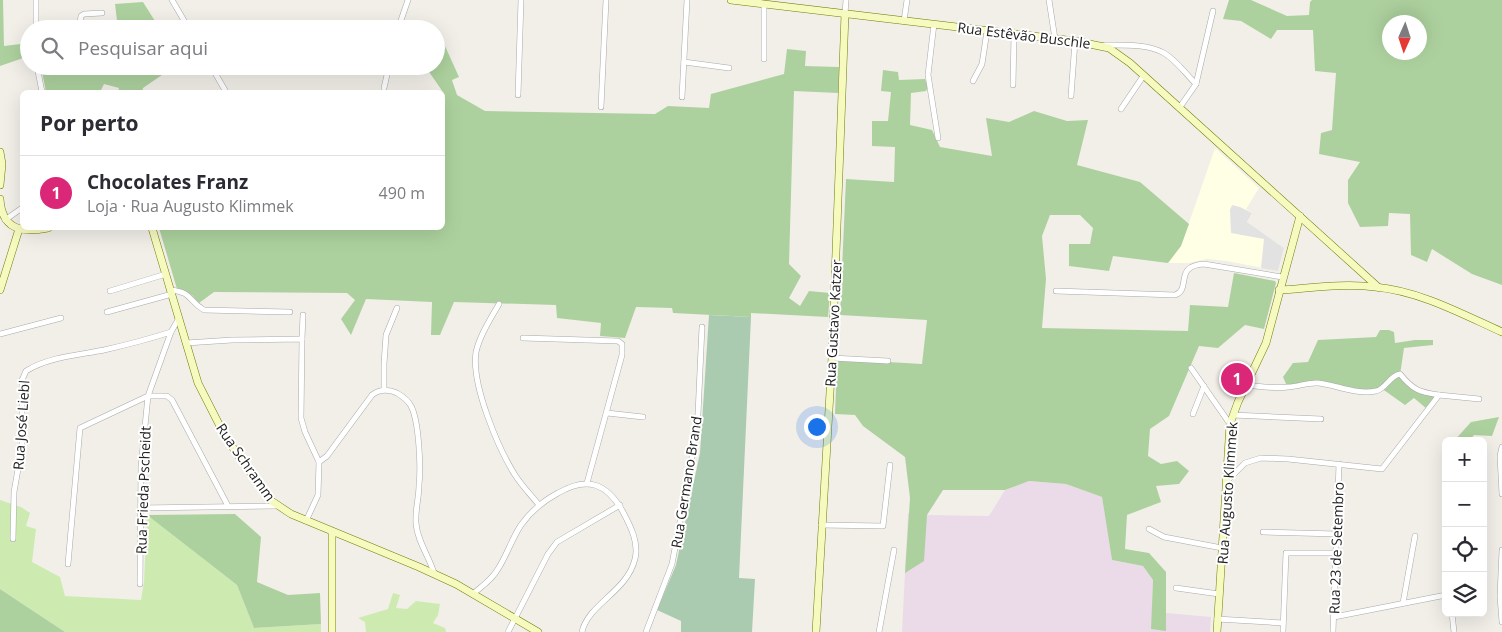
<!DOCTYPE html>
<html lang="pt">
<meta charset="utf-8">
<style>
:root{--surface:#fff;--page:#f2f2f3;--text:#2b2b33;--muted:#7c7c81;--line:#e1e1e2;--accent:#db2777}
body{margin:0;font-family:"Open Sans",sans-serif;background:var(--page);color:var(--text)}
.controls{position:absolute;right:15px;bottom:15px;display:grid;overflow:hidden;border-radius:8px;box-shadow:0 5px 20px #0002}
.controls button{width:45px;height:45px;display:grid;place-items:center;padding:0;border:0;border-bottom:1px solid var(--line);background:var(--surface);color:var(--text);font:25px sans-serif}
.compass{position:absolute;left:1382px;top:15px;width:45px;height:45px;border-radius:50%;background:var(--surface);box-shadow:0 5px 20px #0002;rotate:183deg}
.you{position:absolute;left:816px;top:426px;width:18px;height:18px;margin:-12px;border:4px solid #fff;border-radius:50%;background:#1a73e8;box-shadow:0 0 0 8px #1a73e833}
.badge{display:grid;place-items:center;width:32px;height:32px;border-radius:50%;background:var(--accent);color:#fff;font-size:16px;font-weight:700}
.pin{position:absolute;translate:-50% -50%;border:2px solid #fff;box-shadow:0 1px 5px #0006}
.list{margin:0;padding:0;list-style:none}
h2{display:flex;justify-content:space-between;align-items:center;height:65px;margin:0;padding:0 20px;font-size:21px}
h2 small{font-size:16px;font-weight:400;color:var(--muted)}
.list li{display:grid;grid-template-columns:32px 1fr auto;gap:15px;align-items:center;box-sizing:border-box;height:75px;padding:0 20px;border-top:1px solid var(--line)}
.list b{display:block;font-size:19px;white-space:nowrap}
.list p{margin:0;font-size:16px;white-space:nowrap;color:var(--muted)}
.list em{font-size:16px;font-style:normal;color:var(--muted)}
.icon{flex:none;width:28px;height:28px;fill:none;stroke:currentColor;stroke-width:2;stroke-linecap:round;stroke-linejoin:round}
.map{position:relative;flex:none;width:1502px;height:632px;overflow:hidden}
.search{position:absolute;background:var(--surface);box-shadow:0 5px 20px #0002;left:20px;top:20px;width:425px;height:55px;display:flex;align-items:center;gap:12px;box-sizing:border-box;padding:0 18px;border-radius:28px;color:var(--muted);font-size:19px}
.panel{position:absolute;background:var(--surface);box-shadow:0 5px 20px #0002;left:20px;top:90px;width:425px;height:140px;border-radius:8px}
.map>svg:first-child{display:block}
.industrial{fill:#ebdbe8}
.education{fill:#ffffe5}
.grass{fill:#cdebb0}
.forest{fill:#add19e;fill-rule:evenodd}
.cemetery{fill:#aacbaf}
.parking{fill:#e2e2e2}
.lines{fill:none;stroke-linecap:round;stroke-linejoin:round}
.street-casing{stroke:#a9a9a9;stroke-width:6}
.secondary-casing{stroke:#707d05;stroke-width:8}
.street{stroke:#fff;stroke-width:5}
.secondary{stroke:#f7fabf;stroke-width:7}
.labels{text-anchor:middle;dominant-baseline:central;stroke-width:4;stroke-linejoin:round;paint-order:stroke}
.street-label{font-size:14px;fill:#222;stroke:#fff}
</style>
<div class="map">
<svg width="1502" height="632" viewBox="0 0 1502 632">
<rect width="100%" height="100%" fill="#f2efe9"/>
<polygon class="industrial" points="1029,481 1066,484 1102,497 1112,560 1143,566 1153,580 1152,608 1166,630 1166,613 1211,617 1210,632 902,632 908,513 927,515 989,516 1005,490"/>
<polygon class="education" points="1215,148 1259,188 1246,209 1252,213 1247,222 1284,248 1278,271 1227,261 1207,259 1188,263 1168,263 1181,246"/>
<g class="grass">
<polygon points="0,500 21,507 30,513 26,526 36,529 32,562 60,577 65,596 141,600 144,582 147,515 237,585 254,628 321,624 321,632 65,632 0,589"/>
<polygon points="393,593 400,595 396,608 407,609 416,601 440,604 438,615 433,623 445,628 446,632 366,632 365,622 358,618 388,609"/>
</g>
<g class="forest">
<polygon points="0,0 3,0 4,46 29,43 29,56 0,66"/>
<path d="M1229,0h22l36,16 22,-1 1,-13 2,-2h190v285l-30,-11 -40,-25 -5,13 -16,-7 -1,-41 -21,-1 -1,13 -28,1 -12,-24v-23l12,-18 -41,-8 2,-21 11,-3 4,-57 -21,-2 -2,-41h-36l-6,9 -30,-18 -18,-2zM1390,22h30v30h-30z"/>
<polygon points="143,2 160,29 118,29 115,4"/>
<polygon points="440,35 459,77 452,80 457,95 485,111 655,114 668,106 709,108 711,94 784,74 787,49 806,51 805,66 839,67 838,93 794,91 789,264 801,276 789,298 800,306 809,291 830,293 828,317 751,313 751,317 673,313 672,308 636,307 625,338 600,336 601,323 557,318 556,305 454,302 440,335 431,335 432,302 366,299 351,335 341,319 355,300 347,293 214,292 199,303 192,295 177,289 159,228 442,228 442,101 445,95 425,66 436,66 436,40"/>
<polygon points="41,66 175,66 143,88 142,92 118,92 119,88 104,84 100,92 46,92"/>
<polygon points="883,70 898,72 899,80 925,79 928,87 926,91 911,93 910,125 932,130 940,147 992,156 986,118 1009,122 1034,111 1067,121 1088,120 1077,165 1140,182 1189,224 1181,246 1168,263 1113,256 1109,271 1069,266 1069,244 1090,244 1093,228 1080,215 1050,215 1042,236 1046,279 1042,328 1188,331 1190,305 1228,307 1234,273 1275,281 1276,283 1264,329 1245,325 1218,348 1199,346 1169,416 1150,429 1148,456 1161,464 1177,461 1189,471 1179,484 1156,486 1161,502 1127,515 1125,549 1149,553 1166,572 1166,631 1151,629 1153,580 1143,566 1112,560 1102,497 1066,484 1029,481 1005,490 943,490 927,515 924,561 905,573 910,498 905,457 863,426 855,415 835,414 837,359 922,364 927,320 840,315 846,179 894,182 895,147 872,146 872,121 888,121 891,92 881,91"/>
<path d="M1380,330h9l5,2 1,11 20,-3h18v5l-29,3 -4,27c13,16 17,18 37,21l-10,13 -13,-11 -9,7 -24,-17 -16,2 -44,-8 -34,4 -4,-9 10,-14 15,-1 10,-22 58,-3z"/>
<polygon points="1499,417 1492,436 1474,435 1469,441 1454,441 1471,422"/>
<polygon points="235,514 261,537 257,582 288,595 320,593 321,624 254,628 237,585 147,515"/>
<polygon points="0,589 65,632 0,632"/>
</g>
<polygon class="cemetery" points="709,315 751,317 739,578 755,579 752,632 681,632 681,621 657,610 676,565 700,453"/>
<polygon class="parking" points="1232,205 1240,207 1252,213 1247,222 1284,248 1278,271 1261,268 1264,239 1231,233 1230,210"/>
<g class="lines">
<g class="street-casing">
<g id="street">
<polyline points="36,0 36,29"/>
<polyline points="172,0 189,29"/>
<polyline points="1049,0 1055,39"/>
<polyline points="845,14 846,0"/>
<polyline points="904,21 907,0"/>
<polyline points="934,24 928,75 938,138"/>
<polyline points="79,29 81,16 84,14 102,13"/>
<polyline points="398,29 408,0"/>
<path d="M1105,45c19,0 43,-1 59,8 12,7 22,21 32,31l-16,23"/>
<polyline points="764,59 764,4"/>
<polyline points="684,62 729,68"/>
<polyline points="37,66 42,92"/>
<polyline points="211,66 226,92"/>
<polyline points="973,81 982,64 987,31"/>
<polyline points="1196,84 1213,11"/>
<polyline points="1013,85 1014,34"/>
<polyline points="384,88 389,66"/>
<polyline points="518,95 521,0"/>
<polyline points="1071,96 1075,41"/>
<polyline points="682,97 687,0"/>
<polyline points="601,107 606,0"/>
<polyline points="1121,109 1144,75"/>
<polyline points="5,220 22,208"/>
<path d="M170,290c23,2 18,11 34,20l86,2"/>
<polyline points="110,291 166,274"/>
<path d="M1056,291l119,4c17,-6 -2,-29 29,-31l78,13"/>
<path d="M499,304c-9,16 -19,31 -23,48 -5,32 22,96 39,123 7,11 16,20 24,30"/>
<polyline points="107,312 172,294"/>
<polyline points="0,334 61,318"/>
<polyline points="523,338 618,341 622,344 622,355 587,483"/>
<polyline points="302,339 303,315"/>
<polyline points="186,343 232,340 302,339 301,418 305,432 319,462"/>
<polyline points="832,358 888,361"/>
<polyline points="1191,368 1230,424"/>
<path d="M1245,385c14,1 29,4 43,2 10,0 20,-5 30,-4 19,2 38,12 58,8 10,-2 13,-15 24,-17 13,16 19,18 39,21"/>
<polyline points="384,389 384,364 386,335 397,308"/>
<polyline points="607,413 643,417"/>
<polyline points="1193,414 1204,386"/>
<polyline points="1233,415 1321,419"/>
<polyline points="1502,447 1500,456 1502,494"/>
<polyline points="1227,481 1245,463 1261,458 1288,459 1382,469 1439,395 1479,399"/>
<polyline points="141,508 276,506"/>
<path d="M306,521l12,-26 1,-33 8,-6 45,-61c8,-6 16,-6 25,-2 5,3 11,7 14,13 8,15 10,61 8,79 0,13 -4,25 -3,38 1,18 13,33 18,50"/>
<polyline points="821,525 883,526 890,465"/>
<polyline points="1149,529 1164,537 1222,548"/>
<polyline points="1263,532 1337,534"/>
<path d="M13,539l1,-47 8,-46v-66l4,-9c22,-14 53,-16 78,-21 22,-5 45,-11 67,-18"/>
<polyline points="1502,550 1500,596 1502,622"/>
<polyline points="68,564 80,428 148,396 171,332 179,318"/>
<polyline points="140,584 141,467 148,396 167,396 172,400 228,506"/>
<polyline points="1176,588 1219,594"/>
<path d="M474,593c7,-6 16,-12 22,-21 10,-14 15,-32 25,-47 10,-14 22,-24 37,-32 29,-17 49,-10 65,19 8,15 16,31 12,47 -8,33 -47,45 -53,73"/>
<polyline points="1403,603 1415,536"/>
<polyline points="1452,613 1454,632"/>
<polyline points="1334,617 1446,595"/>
<polyline points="1217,619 1283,623"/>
<polyline points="508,632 548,554 557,542 620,505"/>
<polyline points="646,632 672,564 691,464 698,414 702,327"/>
<polyline points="879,632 894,550"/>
<polyline points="1283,632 1286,553 1336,553"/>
<polyline points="1333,632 1339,464"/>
</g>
</g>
<g class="secondary-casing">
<g id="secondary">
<polyline points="731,0 1075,41 1109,48 1130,63 1378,287"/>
<polyline points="0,152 2,164 0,185"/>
<path d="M0,199c2,31 22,34 48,29"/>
<polyline points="152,228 198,383 226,438 270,500 291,514 419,567 456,584 538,632"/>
<polyline points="0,290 19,229"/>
<path d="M1279,290c32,-2 65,-7 96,-3 45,4 87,27 127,45"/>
<polyline points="332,632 332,532"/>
<polyline points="816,632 832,358 845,14"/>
<polyline points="1217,632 1230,424 1238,402 1266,343 1300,216"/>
</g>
</g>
<use href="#street" class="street"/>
<use href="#secondary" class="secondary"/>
</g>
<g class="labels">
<g class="street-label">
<text transform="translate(1024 35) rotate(7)">Rua Estêvão Buschle</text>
<text transform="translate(833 323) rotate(-87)">Rua Gustavo Katzer</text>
<text transform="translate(21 425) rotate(-86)">Rua José Liebl</text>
<text transform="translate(246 462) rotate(55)">Rua Schramm</text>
<text transform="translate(686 482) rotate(-81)">Rua Germano Brand</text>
<text transform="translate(143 490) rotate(-88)">Rua Frieda Pscheidt</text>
<text transform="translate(1227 493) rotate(-86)">Rua Augusto Klimmek</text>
<text transform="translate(1336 548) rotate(-88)">Rua 23 de Setembro</text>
</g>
</g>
</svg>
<div class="controls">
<button>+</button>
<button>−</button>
<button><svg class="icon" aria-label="locate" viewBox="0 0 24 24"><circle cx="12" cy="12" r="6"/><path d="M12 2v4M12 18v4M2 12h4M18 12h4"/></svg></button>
<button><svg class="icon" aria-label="layers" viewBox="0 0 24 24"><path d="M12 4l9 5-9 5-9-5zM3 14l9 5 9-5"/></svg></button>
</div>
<svg class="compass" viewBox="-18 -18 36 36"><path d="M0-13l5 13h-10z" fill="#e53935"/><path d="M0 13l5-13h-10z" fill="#7c7c81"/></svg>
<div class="you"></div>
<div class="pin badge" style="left:1237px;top:379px">1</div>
<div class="search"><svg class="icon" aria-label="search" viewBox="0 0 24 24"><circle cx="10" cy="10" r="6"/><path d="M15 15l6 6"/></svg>Pesquisar aqui</div>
<section class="panel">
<h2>Por perto<small></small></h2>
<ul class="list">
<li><span class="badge">1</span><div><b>Chocolates Franz</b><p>Loja · Rua Augusto Klimmek</p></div><em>490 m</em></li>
</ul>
</section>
</div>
